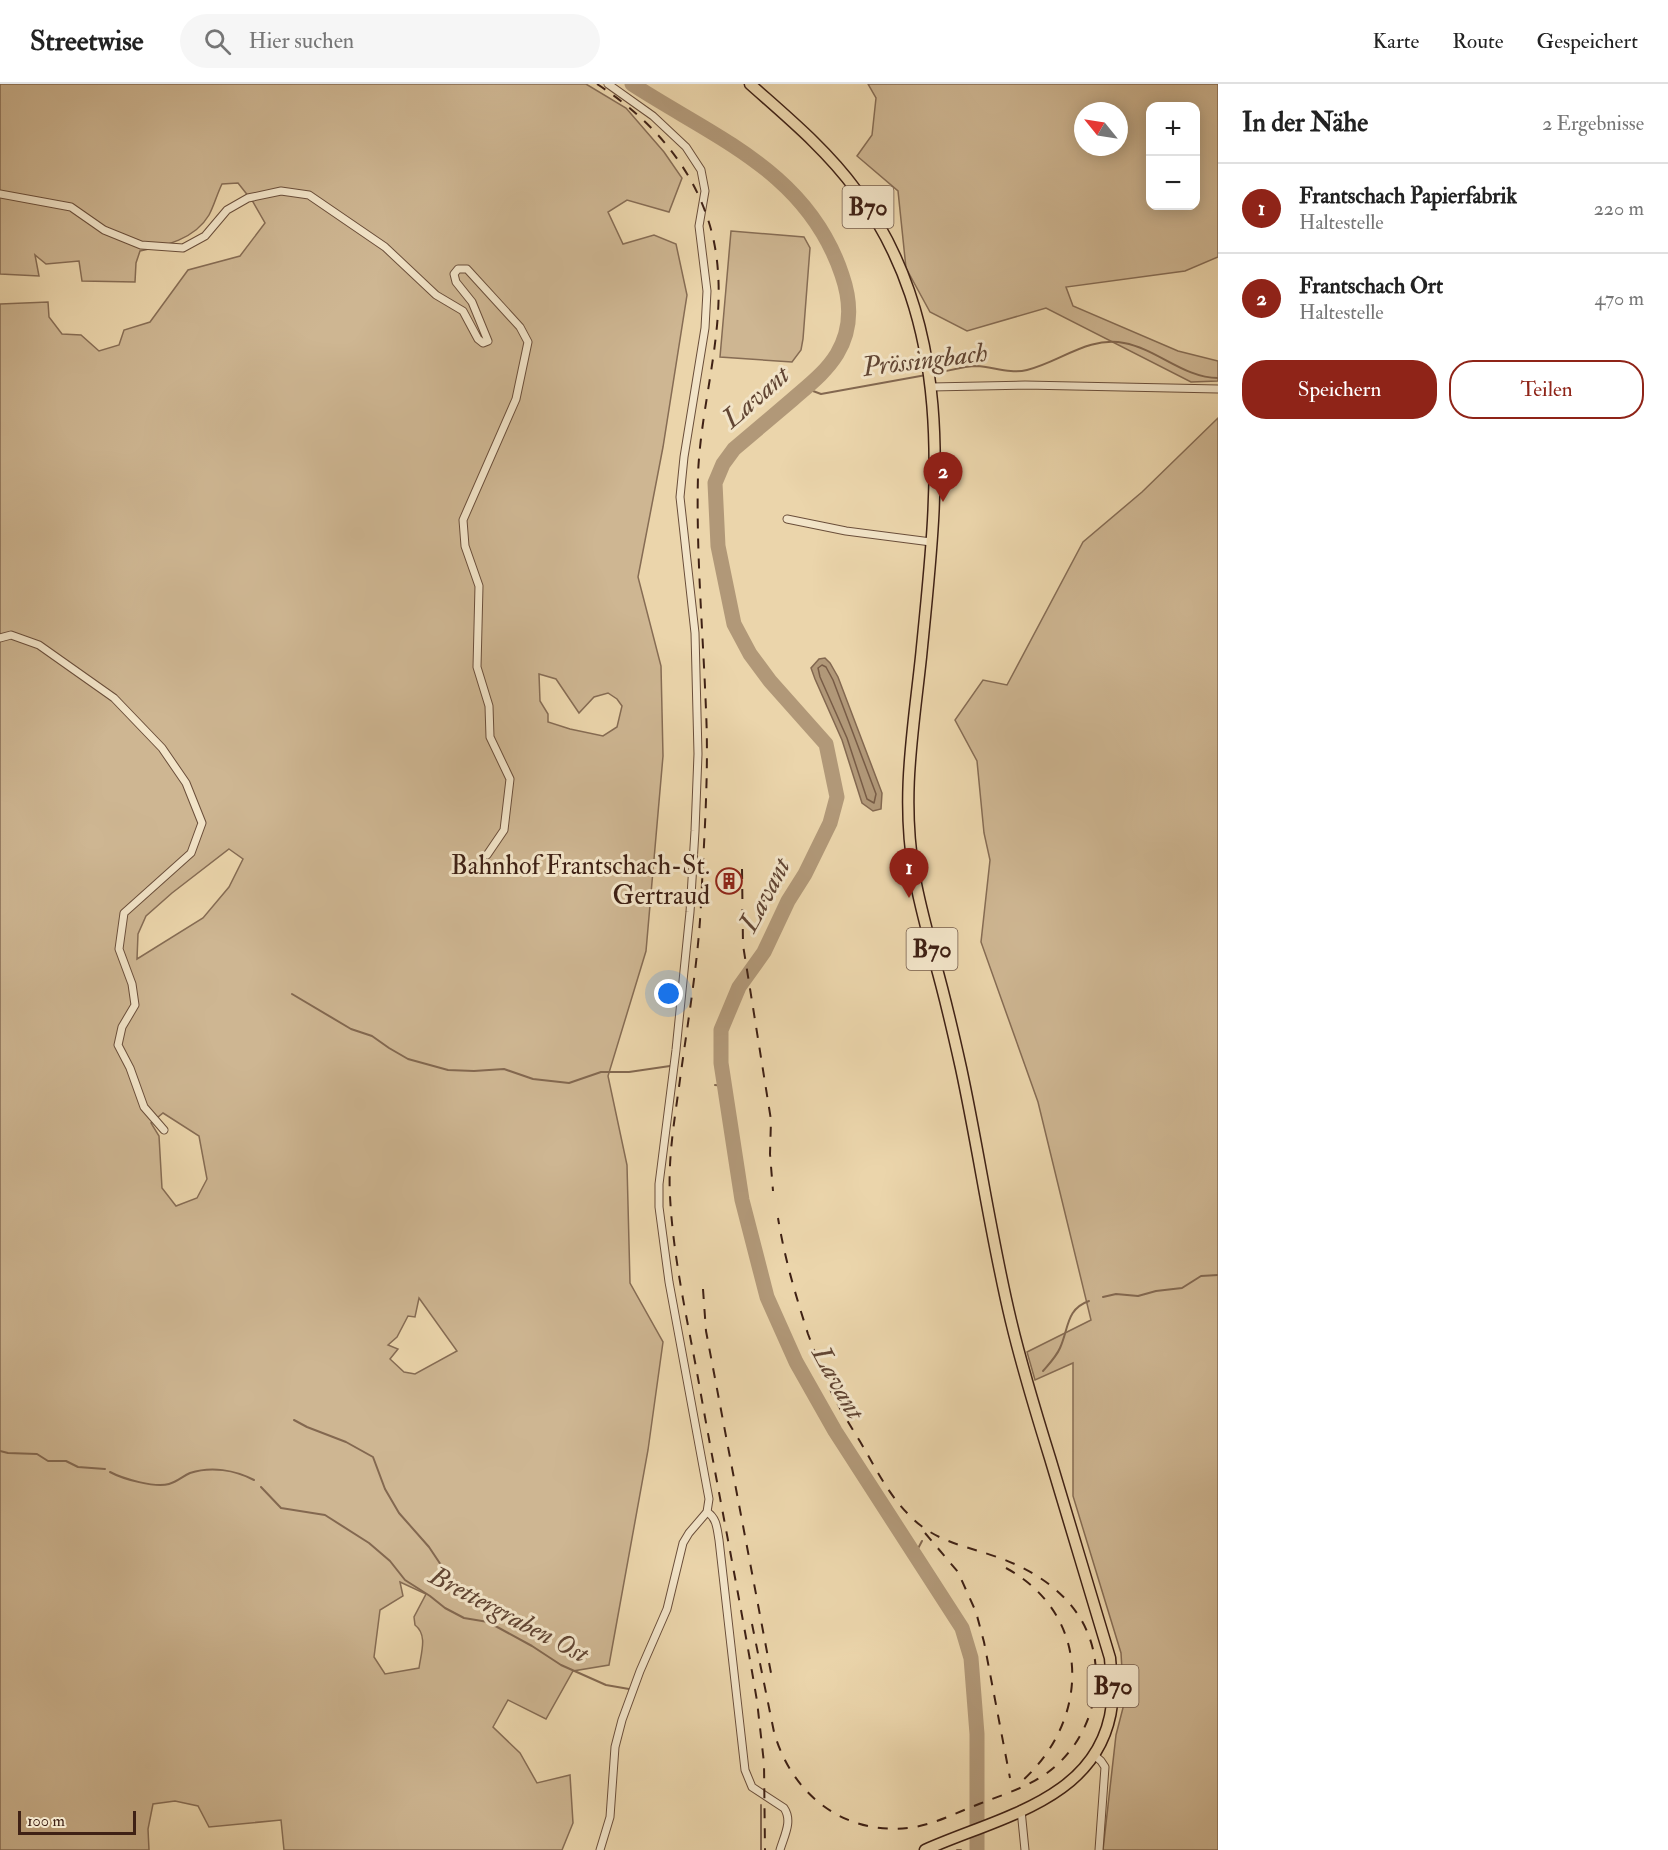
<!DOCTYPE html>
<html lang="de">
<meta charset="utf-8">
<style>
:root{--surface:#fff;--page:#f6f6f6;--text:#222;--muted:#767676;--line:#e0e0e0;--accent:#8f2418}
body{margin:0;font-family:"IM FELL Double Pica",serif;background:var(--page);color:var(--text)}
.controls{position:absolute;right:18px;top:18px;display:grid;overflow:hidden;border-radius:12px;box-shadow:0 3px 15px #0003}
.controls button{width:54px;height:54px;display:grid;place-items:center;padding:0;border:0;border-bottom:2px solid var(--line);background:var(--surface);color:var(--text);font:30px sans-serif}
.compass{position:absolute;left:1074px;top:18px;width:54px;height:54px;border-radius:50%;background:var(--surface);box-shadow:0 3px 15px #0003;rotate:300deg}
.scale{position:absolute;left:18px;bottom:15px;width:118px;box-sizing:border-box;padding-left:6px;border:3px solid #3f2115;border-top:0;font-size:16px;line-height:21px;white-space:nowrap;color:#3f2115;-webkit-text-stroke:4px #f2e4c8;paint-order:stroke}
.you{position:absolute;left:669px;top:910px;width:21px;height:21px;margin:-15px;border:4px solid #fff;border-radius:50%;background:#1a73e8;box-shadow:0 0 0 9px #1a73e833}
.badge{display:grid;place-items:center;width:39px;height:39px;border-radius:50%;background:var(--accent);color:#fff;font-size:20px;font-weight:700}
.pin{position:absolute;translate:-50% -50px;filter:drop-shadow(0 2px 3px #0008)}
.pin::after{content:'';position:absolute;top:32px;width:21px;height:18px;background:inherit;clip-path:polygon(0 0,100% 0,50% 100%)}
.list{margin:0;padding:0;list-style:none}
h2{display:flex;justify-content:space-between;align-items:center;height:78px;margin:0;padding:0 24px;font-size:26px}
h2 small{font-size:20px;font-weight:400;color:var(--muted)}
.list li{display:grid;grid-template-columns:39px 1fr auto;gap:18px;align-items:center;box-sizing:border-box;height:90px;padding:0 24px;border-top:2px solid var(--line)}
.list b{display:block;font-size:22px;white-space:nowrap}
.list p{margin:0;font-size:20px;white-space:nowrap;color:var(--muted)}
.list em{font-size:20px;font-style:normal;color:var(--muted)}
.actions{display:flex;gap:12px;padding:18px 24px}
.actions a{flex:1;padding:14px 0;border:2px solid var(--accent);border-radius:24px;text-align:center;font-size:21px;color:var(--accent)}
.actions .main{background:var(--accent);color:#fff}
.icon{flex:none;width:33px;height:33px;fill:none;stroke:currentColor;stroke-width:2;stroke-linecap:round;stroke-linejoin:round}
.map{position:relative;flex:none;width:1218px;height:1766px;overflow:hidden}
header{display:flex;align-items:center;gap:36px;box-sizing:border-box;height:84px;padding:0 30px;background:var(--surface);border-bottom:2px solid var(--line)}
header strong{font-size:28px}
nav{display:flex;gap:33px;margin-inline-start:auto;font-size:21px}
.search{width:420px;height:54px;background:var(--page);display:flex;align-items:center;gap:15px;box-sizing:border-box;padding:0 21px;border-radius:33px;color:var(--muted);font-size:22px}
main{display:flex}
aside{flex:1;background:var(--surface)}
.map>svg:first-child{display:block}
.green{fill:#ceb692;stroke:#866c54;stroke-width:1.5;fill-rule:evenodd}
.water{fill:#b19878;stroke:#836850;stroke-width:1.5}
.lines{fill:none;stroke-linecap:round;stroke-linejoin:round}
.shore{stroke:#785c46;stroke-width:1.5}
.stream{stroke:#836850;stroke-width:2}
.river{stroke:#b19878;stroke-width:15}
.minor-casing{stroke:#6a4e3a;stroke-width:9}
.primary-casing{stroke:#3f2115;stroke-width:13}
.minor{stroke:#f2e4c8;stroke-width:7}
.primary{stroke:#ebd5ab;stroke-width:10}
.rail{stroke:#3f2115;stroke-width:2;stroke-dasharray:10 10;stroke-linecap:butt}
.labels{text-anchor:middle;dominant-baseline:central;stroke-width:6;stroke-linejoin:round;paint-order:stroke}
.shield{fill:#f2e4c8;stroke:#755c4b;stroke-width:1.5}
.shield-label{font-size:24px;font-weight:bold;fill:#3f2115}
.poi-label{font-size:26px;fill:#3f2115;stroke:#f2e4c8;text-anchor:end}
.water-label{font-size:27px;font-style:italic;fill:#614533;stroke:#f2e4c8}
</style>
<header>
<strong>Streetwise</strong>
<div class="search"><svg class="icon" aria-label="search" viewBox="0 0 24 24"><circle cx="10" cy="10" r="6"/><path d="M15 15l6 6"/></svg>Hier suchen</div>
<nav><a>Karte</a><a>Route</a><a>Gespeichert</a></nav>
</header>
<main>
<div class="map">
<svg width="1218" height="1766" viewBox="0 0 1218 1766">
<rect width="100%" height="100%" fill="#ebd5ab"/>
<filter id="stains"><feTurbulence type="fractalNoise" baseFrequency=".00333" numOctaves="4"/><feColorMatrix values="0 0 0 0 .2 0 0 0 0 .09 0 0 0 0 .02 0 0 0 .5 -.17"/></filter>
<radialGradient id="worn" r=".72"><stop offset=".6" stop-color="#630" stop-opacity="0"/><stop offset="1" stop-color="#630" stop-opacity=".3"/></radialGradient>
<g class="green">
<path d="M0,0h586l40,24 38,44 18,26 -13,34 -42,-12 -19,12 15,32 31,-9 22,9 11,51 -24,152 -25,130 23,89 2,90 -17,195 -38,125 19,89 3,118 33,59 -15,108 -39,215 -36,6 -27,48 -38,-19 -15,27 27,26 17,30 33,-8 3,48 -11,27h-278l-3,-30 -72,7 -11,-21 -23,-5 -22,3 -5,25 1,21h-149v-1546l48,-2 1,15 13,17 19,1 18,16 20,-6 5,-15 26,-8 38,-52 52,-14 25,-33 -12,-21 -15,-19 -16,1c-5,10 -8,22 -13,31 -14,24 -44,31 -69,36l-4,12 -1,19 -53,-1 -3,-20 -33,3 -11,-9 4,21 -39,-2zM539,590l17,5 23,34 15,-16 14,-4 9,6 5,7 -5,21 -14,9 -33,-7 -22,-7v-8l-8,-13zM229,765l14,10 -14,28 -26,31 -66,41 1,-25 8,-18 26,-23zM163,1029l36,23 8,43 -10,19 -21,8 -14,-18 -3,-52 -8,-13zM419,1214l38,53 -42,23 -11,-2 -14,-13 8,-10 -10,-4 9,-8 11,-21 7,1zM400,1498l26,12 -12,23 1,8c13,10 6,28 4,43l-34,6 -11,-17 6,-47 23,-14z"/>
<path d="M868,0h350v173l-33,14 -119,16 7,19 105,45 40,10v20l-27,1 -145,-74 -79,23 -37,-19 -24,-44 -8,-77 -41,-35 15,-21 4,-37zM1150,22h46v100h-46zM1083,27h36v36h-36z"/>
<polygon points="731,147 804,153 810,164 803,255 801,266 792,278 720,273"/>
<polygon points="1218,334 1218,1766 1103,1766 1116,1651 1124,1620 1121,1569 1073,1412 1073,1279 1035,1296 1027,1268 1091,1236 1038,1018 981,858 990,776 984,749 977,677 955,636 983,596 1007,601 1083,458 1142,408"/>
</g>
<polygon class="water" points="825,574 830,579 838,593 882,709 881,725 873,727 862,719 842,656 815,595 811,584 819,575"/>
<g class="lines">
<polygon class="shore" points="822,581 826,583 833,596 876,710 874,719 867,715 847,654 820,593 818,584"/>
<g class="stream">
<path d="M931,290c15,-2 31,-8 46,-8 16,1 34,8 50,4 33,-8 61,-34 97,-27 33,6 60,35 94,35"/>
<polyline points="805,304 821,310 926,291"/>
<polyline points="292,910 351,945 372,952 389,964 408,975 448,986 474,987 504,985 533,995 569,999 601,988 629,988 670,982"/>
<polyline points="715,1001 724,1002"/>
<polyline points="1103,1213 1116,1210 1138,1212 1156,1207 1182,1204 1201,1192 1218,1191"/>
<path d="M1043,1287c6,-7 13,-14 17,-23 9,-20 6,-39 29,-47"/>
<polyline points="294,1336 307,1343 346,1358 373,1373 385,1405 399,1429 429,1463 447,1490 489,1526 488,1538"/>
<polyline points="0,1367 8,1369 37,1370 48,1377 66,1377 78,1383 105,1385"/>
<path d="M110,1388c13,7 45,16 59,12 8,-2 14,-8 21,-11 21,-7 45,-3 64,7"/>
<polyline points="261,1403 281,1424 325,1431 369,1459 390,1477 405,1496 430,1512 445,1524 464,1534 488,1538 532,1562 561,1581 606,1601 629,1605"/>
<polyline points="914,1472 922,1457"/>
<polyline points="761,1721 761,1766"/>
<polyline points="957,1766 961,1766"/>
</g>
<path class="river" d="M632,0c83,54 176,88 210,191 9,26 10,54 -5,79 -11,18 -28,31 -44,45 -20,17 -39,33 -59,50l-11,15 -8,19 3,63 16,78 16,30 20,27 56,63 11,53 -7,26 -25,51 -17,27 -24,51 -25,35 -18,43v33l21,137 25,97 29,65 39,69 127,197 9,30 6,76v116"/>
<g class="minor-casing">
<g id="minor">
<polyline points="0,110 71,123 104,146 141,161 183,164 205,152 227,126 248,114 281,107 309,111 385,163 436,211 463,227 478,255 483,259 488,257 472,218 456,198 454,190 458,185 467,185 520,243 528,258 516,315 463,436 465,462 479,502 477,583 489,622 490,653 510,695 504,746 487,771"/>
<polyline points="931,303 1025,301 1218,305"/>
<polyline points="787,435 846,447 931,458"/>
<polyline points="0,554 11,551 39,561 114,614 162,664 186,699 202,739 191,769 124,829 119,865 132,900 135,921 122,943 118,961 130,984 144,1023 164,1046"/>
<path d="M707,1428c10,6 10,17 12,28l26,230 7,17 32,21c9,13 0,28 -4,42"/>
<polyline points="1094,1671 1101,1677 1105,1683 1099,1766"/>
<polyline points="1021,1726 1025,1766"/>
<polyline points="600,1766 610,1733 615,1663 622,1636 640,1587 667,1525 683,1459 689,1449 707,1428 709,1415 669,1198 659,1123 659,1100 676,966 690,828 695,747 698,670 695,549 680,413 684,373 705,244 707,207 699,142 705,107 701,86 686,63 653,32 608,0"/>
</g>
</g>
<g class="primary-casing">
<path id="primary" d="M750,0c37,33 76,65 106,106 103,139 81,306 65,467 -8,75 -20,140 -7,216 5,30 14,60 21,89 10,35 18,70 26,106 18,84 30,170 50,253 11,46 25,92 39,137 20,67 40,133 60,200 1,15 4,30 2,46 -11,96 -114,113 -187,146"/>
</g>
<use href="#minor" class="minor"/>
<use href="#primary" class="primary"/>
<g class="rail">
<path d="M597,0c55,36 98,84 115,149 20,81 -11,161 -14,242 -2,78 5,157 8,235 3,64 -2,129 -5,194 -3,61 -14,122 -22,183 -5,36 -11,72 -9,109 3,61 17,122 28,182 19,108 41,215 59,323l7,62 1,87"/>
<polyline points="742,785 743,861 771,1036 770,1070 773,1107"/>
<polyline points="703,1205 706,1247 771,1589"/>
<polyline points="925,1449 958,1488 976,1528 984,1558 1010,1694"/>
<path d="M1006,1484c86,47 85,151 16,213"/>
<path d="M752,1540l22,108c18,64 73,106 141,95 22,-4 43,-15 64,-23 20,-8 43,-15 62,-27 34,-21 55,-61 55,-101 0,-62 -45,-100 -99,-119 -34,-12 -62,-15 -88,-42 -19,-19 -31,-42 -44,-65 -12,-21 -26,-41 -36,-63 -9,-17 -14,-35 -21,-53 -13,-41 -23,-74 -30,-116"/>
</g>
</g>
<defs>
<g id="building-ring" transform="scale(1.35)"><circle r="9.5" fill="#f2e4c8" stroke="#8f2418" stroke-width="1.5"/><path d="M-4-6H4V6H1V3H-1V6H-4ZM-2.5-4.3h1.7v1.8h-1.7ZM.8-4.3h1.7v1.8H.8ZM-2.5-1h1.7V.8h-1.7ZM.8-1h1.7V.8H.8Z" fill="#8f2418"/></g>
</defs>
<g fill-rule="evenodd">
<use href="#building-ring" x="729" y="797"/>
</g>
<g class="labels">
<g class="shield">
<rect x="842.5" y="102" width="51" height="42" rx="4.5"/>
<rect x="906.5" y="844" width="51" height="42" rx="4.5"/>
<rect x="1087.5" y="1581" width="51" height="42" rx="4.5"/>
</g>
<g class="shield-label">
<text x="868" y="123">B70</text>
<text x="932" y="865">B70</text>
<text x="1113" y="1602">B70</text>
</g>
<g class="poi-label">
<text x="710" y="782">Bahnhof Frantschach-St.<tspan x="710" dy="30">Gertraud</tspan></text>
</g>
<g class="water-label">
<text transform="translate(925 276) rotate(-7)">Prössingbach</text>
<text transform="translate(756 313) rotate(-41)">Lavant</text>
<text transform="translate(765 811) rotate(-62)">Lavant</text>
<text transform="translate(838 1299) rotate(61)">Lavant</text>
<text transform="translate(509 1531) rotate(28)">Brettergraben Ost</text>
</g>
</g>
<rect width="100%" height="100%" filter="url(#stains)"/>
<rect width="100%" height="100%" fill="url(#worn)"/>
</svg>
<div class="controls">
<button>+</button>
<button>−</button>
</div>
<svg class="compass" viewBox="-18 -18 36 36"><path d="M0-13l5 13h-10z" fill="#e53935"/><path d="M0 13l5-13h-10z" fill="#767676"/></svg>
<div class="scale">100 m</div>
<div class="you"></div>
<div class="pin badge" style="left:909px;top:814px">1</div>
<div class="pin badge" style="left:943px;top:418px">2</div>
</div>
<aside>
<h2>In der Nähe<small>2 Ergebnisse</small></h2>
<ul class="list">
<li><span class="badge">1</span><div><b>Frantschach Papierfabrik</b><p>Haltestelle</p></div><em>220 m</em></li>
<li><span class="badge">2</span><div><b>Frantschach Ort</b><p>Haltestelle</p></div><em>470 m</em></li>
</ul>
<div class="actions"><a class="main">Speichern</a><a>Teilen</a></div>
</aside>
</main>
